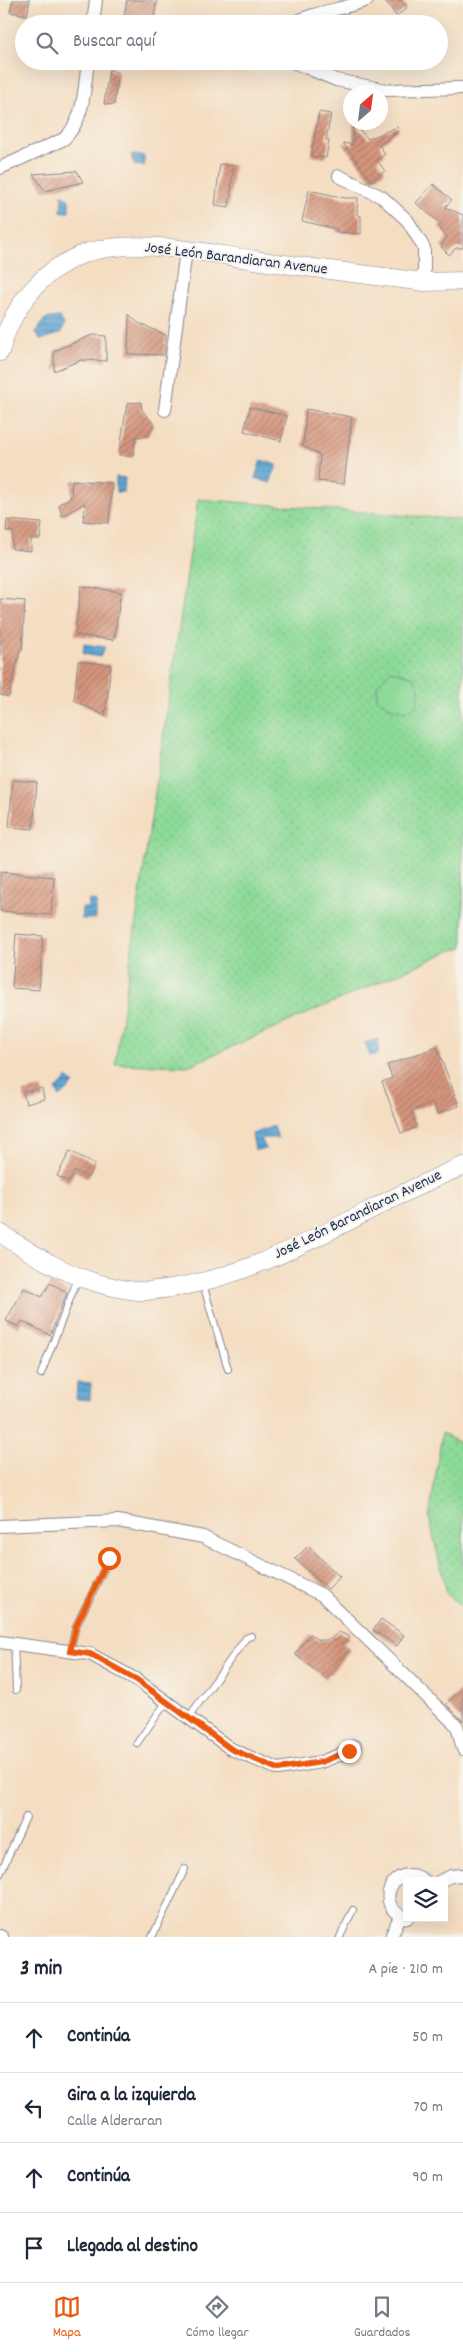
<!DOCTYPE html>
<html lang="es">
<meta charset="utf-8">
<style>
:root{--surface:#fff;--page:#f6f6f7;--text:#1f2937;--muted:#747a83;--line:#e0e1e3;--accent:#ea580c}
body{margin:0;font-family:Dekko,sans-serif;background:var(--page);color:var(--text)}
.controls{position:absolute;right:15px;bottom:15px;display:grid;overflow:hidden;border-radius:0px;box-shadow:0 5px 20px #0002}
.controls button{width:45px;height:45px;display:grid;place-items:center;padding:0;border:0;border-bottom:1px solid var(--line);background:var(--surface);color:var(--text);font:25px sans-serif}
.compass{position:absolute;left:343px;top:85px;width:45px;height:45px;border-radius:50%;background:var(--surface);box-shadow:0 5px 20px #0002;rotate:28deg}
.stop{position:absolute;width:15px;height:15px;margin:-11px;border:4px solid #ea580c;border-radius:50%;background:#fff}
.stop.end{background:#ea580c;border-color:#fff;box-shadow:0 1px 5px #0008}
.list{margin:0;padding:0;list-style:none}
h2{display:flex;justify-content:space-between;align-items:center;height:65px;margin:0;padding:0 20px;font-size:21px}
h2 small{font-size:16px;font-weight:400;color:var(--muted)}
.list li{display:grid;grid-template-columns:32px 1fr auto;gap:15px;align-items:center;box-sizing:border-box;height:70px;padding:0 20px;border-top:1px solid var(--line)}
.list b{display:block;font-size:19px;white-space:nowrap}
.list p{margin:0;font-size:16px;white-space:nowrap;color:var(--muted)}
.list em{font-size:16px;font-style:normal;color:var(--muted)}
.icon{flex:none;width:28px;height:28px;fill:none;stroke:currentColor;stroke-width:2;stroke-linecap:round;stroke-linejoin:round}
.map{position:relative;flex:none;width:463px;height:1937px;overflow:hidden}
.search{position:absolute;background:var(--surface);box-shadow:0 5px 20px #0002;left:15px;right:15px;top:15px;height:55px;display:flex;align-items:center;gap:12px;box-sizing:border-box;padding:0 18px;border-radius:28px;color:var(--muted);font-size:19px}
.sheet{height:345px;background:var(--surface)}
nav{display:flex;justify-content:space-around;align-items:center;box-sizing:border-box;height:70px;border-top:1px solid var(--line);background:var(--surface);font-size:14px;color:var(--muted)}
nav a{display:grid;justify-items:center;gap:2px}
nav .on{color:var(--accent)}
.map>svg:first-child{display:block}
.grass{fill:url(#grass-dots);stroke:#54847b}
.pitch{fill:#8dda98;stroke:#54847b}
.water{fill:url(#water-rules);stroke:#3b6a98}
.building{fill:url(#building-hatch)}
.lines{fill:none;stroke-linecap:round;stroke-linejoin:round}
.lane-casing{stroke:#888690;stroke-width:8}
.street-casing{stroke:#888690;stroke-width:14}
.secondary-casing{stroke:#888690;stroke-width:19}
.lane{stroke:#fff;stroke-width:6}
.street{stroke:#fff;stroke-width:12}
.secondary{stroke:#fff;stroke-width:18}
.route{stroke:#ea580c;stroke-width:6}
.labels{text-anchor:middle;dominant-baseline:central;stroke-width:4;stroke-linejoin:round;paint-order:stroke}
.street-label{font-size:16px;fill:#1b2f5e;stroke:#f7f3e8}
</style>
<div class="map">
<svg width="463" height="1937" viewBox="0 0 463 1937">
<defs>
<pattern id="grass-dots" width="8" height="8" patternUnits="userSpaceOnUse" patternTransform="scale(1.25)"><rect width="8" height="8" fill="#8dda98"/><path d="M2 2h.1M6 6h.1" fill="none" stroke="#79bb85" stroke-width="1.8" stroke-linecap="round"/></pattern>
<pattern id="water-rules" width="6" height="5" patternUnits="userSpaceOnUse" patternTransform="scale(1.25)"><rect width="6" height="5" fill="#5ba5d2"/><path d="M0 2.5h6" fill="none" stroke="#4a87ae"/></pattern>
<pattern id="building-hatch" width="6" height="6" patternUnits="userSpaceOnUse" patternTransform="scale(1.25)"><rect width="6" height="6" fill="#d6957c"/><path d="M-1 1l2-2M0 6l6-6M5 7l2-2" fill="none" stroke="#ad7a69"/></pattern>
</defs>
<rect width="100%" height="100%" fill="#f7f3e8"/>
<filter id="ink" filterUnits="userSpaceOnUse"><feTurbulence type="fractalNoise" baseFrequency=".02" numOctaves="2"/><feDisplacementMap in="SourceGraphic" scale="10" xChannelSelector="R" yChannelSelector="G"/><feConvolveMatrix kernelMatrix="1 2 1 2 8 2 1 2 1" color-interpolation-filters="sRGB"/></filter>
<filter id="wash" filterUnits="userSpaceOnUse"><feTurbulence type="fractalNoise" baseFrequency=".0096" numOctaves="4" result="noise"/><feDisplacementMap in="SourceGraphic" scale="20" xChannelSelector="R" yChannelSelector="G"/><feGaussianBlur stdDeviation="1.12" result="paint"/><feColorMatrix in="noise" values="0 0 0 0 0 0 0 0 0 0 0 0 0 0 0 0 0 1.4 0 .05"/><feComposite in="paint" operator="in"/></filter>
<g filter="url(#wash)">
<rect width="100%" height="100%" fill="#f4ddc1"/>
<g class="grass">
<polygon points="198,499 463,520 463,948 450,951 188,1066 115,1064"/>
<polygon points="442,1433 463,1445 463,1608 447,1594 429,1518"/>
</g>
<polygon class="pitch" points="391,670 414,677 419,689 417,705 406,712 390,707 377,699 377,685"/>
<g class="water">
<polygon points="131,155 144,156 144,166 134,165"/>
<polygon points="62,194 69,200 69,212 61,212"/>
<polygon points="59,317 64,324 61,333 41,340 36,332 45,319"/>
<polygon points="261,460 277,465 270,483 255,478"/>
<polygon points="116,477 125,478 124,492 116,492"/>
<polygon points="84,644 105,647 100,657 83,654"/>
<polygon points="89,900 96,901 96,919 81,919 82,908 88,908"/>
<polygon points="379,1039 378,1054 370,1056 365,1043"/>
<polygon points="67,1078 74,1084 60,1097 56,1090"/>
<polygon points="274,1126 278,1138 261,1138 266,1149 255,1150 252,1134"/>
<polygon points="77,1382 91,1383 90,1400 76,1399"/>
</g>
<g id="blocks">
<g class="building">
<polygon points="13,0 30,0 27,15 10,12"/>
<polygon points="127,0 157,0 153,24 123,21"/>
<polygon points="385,0 401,0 407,8 396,16"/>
<polygon points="109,69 118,73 114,105 104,104"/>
<polygon points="319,112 331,114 326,140 329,140 326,158 311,156"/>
<polygon points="353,122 368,139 397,127 399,130 379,145 385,154 377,160 385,171 372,181 343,143 353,145"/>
<polygon points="220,164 234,165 229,207 215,205"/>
<polygon points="77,171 83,182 45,191 33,174"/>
<polygon points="433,184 452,200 445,207 463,215 463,248 456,248 449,255 441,247 447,237 439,227 441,224 416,203"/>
<polygon points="309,190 345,198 358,198 357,215 361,216 361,234 336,232 336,229 302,221"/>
<polygon points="129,314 138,323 166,335 164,355 128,354"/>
<polygon points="92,335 106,336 106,361 81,360 54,371 54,351"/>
<polygon points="141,402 142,410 154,424 148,436 136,437 133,457 119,455 127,403"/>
<polygon points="250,407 287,416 281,441 244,431"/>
<polygon points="306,409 352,417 344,484 318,481 320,455 303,446"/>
<polygon points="72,480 112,483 109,523 83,521 85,503 62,516 59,504 71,497"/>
<polygon points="7,520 42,523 40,539 31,539 31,551 12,549 13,532 6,531"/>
<polygon points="81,586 121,592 114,640 75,635"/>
<polygon points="0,599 25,601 22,650 20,650 9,697 0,695"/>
<polygon points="78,661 111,665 105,716 74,700"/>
<polygon points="13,780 37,782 33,829 9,827"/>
<polygon points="0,872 54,877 51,915 0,911"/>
<polygon points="16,934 43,936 39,990 12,988"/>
<polygon points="437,1047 459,1106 437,1114 433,1103 411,1111 417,1127 401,1133 382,1082 392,1078 387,1065"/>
<polygon points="42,1088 44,1099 26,1104 23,1092"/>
<polygon points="70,1151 95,1164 88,1178 75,1171 69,1182 57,1176"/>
<polygon points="50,1283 67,1292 50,1335 22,1321 19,1327 6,1321 24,1288 42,1297"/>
<polygon points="308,1546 340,1577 328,1589 295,1559"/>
<polygon points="381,1619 404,1635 397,1646 373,1630"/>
<polygon points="339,1632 350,1637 342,1644 350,1650 326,1679 295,1654 310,1634 318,1640 329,1640"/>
<polygon points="463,1688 463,1721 446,1704"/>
</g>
</g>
</g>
<g filter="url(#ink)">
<use href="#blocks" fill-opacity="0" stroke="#888690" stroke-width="1"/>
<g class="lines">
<g class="lane-casing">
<g id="lane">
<polyline points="203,1284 228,1369"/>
<polyline points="41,1374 78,1278"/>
<polyline points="14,1643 16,1690"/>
<polyline points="70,1651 76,1626 109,1559"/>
<polyline points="188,1718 246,1638 251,1636"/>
<polyline points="137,1743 167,1701"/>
<polyline points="0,1874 26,1817"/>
<polyline points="152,1937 185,1869"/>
<polyline points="340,1937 353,1910"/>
</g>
</g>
<g class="street-casing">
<g id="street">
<polyline points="93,24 96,0"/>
<path d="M292,24c23,-13 50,-14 75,-24"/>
<polyline points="291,61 336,80 386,90 463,88"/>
<path d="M0,168l64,-29c21,-20 20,-50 24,-78"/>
<polyline points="339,176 382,197 408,221 424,248 424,282"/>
<polyline points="165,410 186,250"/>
<polyline points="0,1526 118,1521 203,1537 322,1595 457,1726 463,1749"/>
<polyline points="0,1642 90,1654 137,1680 231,1749 278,1769 321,1762 349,1751 355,1746"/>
<polyline points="440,1881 451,1876 463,1875"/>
<path d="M407,1918c-37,-11 -12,-60 18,-37"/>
<polyline points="0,1936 2,1937"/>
<polyline points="391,1937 400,1916"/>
</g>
</g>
<g class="secondary-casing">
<g id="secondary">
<path d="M0,352c12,-46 43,-85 89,-100 47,-14 118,1 166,8 56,8 113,15 169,22l39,-1"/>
<path d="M0,1233c33,21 66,43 105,52 12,3 29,7 41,6 116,-8 212,-83 317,-125"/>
</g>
</g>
<use href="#lane" class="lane"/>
<use href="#street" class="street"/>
<use href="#secondary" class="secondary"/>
</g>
</g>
<g class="lines" filter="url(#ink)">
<polyline class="route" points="109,1558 76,1626 70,1651 90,1654 137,1680 231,1749 278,1769 321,1762 349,1751"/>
</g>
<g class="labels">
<g class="street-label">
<text transform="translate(236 259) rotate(7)">José León Barandiaran Avenue</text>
<text transform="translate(358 1215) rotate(-26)">José León Barandiaran Avenue</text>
</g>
</g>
</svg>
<div class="controls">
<button><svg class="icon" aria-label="layers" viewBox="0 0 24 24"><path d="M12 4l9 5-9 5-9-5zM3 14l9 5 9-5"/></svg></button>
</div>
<svg class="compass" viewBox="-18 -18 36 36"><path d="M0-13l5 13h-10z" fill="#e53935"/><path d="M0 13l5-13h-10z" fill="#747a83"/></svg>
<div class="stop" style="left:109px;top:1558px"></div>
<div class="stop end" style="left:349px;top:1751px"></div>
<div class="search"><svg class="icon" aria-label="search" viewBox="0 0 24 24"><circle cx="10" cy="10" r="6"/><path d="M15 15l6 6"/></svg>Buscar aquí</div>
</div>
<section class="sheet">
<h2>3 min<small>A pie · 210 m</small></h2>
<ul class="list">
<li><svg class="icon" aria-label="ahead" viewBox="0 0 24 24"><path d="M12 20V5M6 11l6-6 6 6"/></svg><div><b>Continúa</b></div><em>50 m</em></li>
<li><svg class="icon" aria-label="left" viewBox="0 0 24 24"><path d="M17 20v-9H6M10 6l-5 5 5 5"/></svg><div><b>Gira a la izquierda</b><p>Calle Alderaran</p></div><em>70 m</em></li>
<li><svg class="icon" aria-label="ahead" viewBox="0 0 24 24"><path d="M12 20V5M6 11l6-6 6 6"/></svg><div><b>Continúa</b></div><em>90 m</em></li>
<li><svg class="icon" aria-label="arrive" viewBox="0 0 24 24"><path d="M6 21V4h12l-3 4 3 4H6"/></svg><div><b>Llegada al destino</b></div></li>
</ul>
</section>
<nav>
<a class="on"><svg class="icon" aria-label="map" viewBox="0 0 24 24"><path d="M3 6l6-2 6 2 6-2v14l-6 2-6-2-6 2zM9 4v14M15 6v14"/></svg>Mapa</a>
<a><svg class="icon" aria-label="directions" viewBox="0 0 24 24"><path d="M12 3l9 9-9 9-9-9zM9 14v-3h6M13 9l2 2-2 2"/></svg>Cómo llegar</a>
<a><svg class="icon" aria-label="saved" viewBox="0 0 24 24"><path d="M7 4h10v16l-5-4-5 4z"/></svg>Guardados</a>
</nav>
